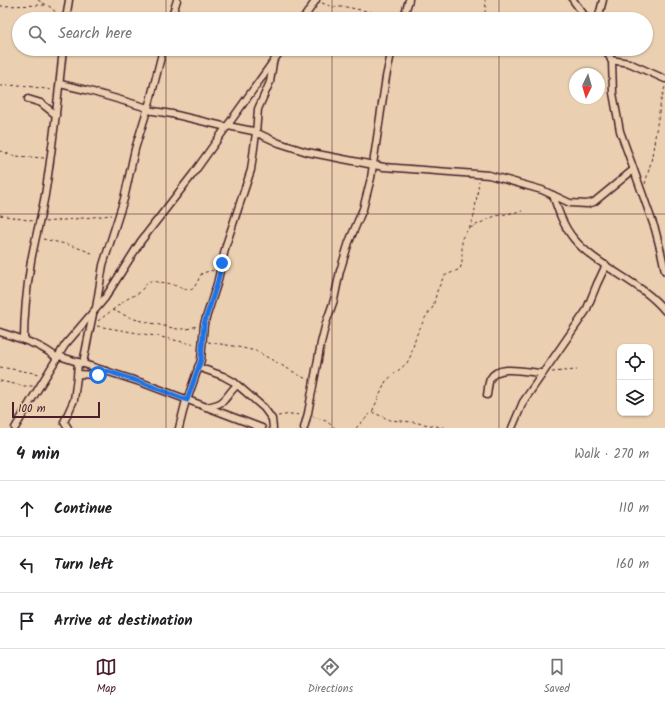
<!DOCTYPE html>
<meta charset="utf-8">
<style>
:root{--surface:#fff;--page:#f2f2f2;--text:#202124;--muted:#757577;--line:#e0e0e0;--accent:#4a1f2b}
body{margin:0;font-family:Kalam,sans-serif;background:var(--page);color:var(--text)}
.controls{position:absolute;right:12px;bottom:12px;display:grid;overflow:hidden;border-radius:8px;box-shadow:0 1px 3px #0004}
.controls button{width:36px;height:36px;display:grid;place-items:center;padding:0;border:0;border-bottom:1px solid var(--line);background:var(--surface);color:var(--text);font:20px sans-serif}
.compass{position:absolute;left:569px;top:68px;width:36px;height:36px;border-radius:50%;background:var(--surface);box-shadow:0 1px 3px #0004;rotate:185deg}
.scale{position:absolute;left:12px;bottom:10px;width:88px;box-sizing:border-box;padding-left:4px;border:2px solid #4a1f2b;border-top:0;font-size:11px;line-height:14px;white-space:nowrap;color:#4a1f2b;-webkit-text-stroke:3px #ead0b1;paint-order:stroke}
.stop{position:absolute;width:12px;height:12px;margin:-9px;border:3px solid #1a73e8;border-radius:50%;background:#fff}
.stop.end{background:#1a73e8;border-color:#fff;box-shadow:0 1px 4px #0008}
.list{margin:0;padding:0;list-style:none}
h2{display:flex;justify-content:space-between;align-items:center;height:52px;margin:0;padding:0 16px;font-size:17px}
h2 small{font-size:13px;font-weight:400;color:var(--muted)}
.list li{display:grid;grid-template-columns:26px 1fr auto;gap:12px;align-items:center;box-sizing:border-box;height:56px;padding:0 16px;border-top:1px solid var(--line)}
.list b{display:block;font-size:15px;white-space:nowrap}
.list em{font-size:13px;font-style:normal;color:var(--muted)}
.icon{flex:none;width:22px;height:22px;fill:none;stroke:currentColor;stroke-width:2;stroke-linecap:round;stroke-linejoin:round}
.map{position:relative;flex:none;width:665px;height:428px;overflow:hidden}
.search{position:absolute;background:var(--surface);box-shadow:0 1px 3px #0004;left:12px;right:12px;top:12px;height:44px;display:flex;align-items:center;gap:10px;box-sizing:border-box;padding:0 14px;border-radius:22px;color:var(--muted);font-size:15px}
.sheet{height:220px;background:var(--surface)}
nav{display:flex;justify-content:space-around;align-items:center;box-sizing:border-box;height:56px;border-top:1px solid var(--line);background:var(--surface);font-size:11px;color:var(--muted)}
nav a{display:grid;justify-items:center;gap:2px}
nav .on{color:var(--accent)}
.map>svg:first-child{display:block}
.lines{fill:none;stroke-linecap:round;stroke-linejoin:round}
.minor-casing{stroke:#4a1f2b;stroke-width:9}
.path{stroke:#4a1f2b;stroke-width:1;stroke-dasharray:3 3;stroke-linecap:butt}
.minor{stroke:#ead0b1;stroke-width:6}
.route{stroke:#1a73e8;stroke-width:5}
.grid{fill:none;stroke:#4a1f2b;stroke-width:1;stroke-opacity:0.55}
</style>
<div class="map">
<svg width="665" height="428" viewBox="0 0 665 428">
<rect width="100%" height="100%" fill="#ead0b1"/>
<filter id="ink" filterUnits="userSpaceOnUse"><feTurbulence type="fractalNoise" baseFrequency=".025" numOctaves="2"/><feDisplacementMap in="SourceGraphic" scale="8" xChannelSelector="R" yChannelSelector="G"/><feConvolveMatrix kernelMatrix="1 2 1 2 8 2 1 2 1" color-interpolation-filters="sRGB"/></filter>
<g filter="url(#ink)">
<g class="lines">
<g class="minor-casing">
<g id="minor">
<polyline points="573,0 587,19"/>
<polyline points="66,19 69,0"/>
<polyline points="171,19 177,0"/>
<polyline points="303,19 316,0"/>
<polyline points="403,19 409,0"/>
<polyline points="598,19 603,0"/>
<polyline points="605,49 612,61 613,93 620,131 655,229 661,252 665,271"/>
<polyline points="611,60 629,63 665,79"/>
<polyline points="60,84 86,90 148,108"/>
<polyline points="28,99 41,103 56,115"/>
<polyline points="147,110 172,114 227,127"/>
<polyline points="228,126 253,131 279,143 307,152 384,167 489,175 542,190 570,203 587,204 594,202 633,170"/>
<polyline points="256,133 258,109 270,82 273,63"/>
<path d="M553,195c5,15 10,31 21,44 23,28 68,43 91,72"/>
<polyline points="96,308 103,265 124,199 135,149 150,101 163,49"/>
<path d="M0,332c20,7 41,12 57,26"/>
<path d="M24,340c0,-27 3,-53 7,-79 4,-22 10,-44 14,-66 8,-49 13,-97 18,-146"/>
<polyline points="59,356 143,383 262,428"/>
<polyline points="83,363 93,314"/>
<polyline points="198,367 223,376 234,382 264,408 272,419 273,428"/>
<polyline points="78,374 94,375 107,371"/>
<path d="M487,395c1,-5 1,-11 3,-16 8,-16 39,-6 52,-6"/>
<polyline points="187,400 201,360 204,324 217,284 226,245 251,170 256,133"/>
<path d="M206,407c23,-4 17,-9 31,-22"/>
<polyline points="15,428 32,399 65,345 105,298 141,241 193,174 282,49"/>
<polyline points="68,428 64,422 74,400 77,377 78,362"/>
<polyline points="179,428 186,400"/>
<polyline points="304,428 308,413 321,343 326,323 334,300 340,271 349,242 363,209 371,178 386,77 392,49"/>
<polyline points="512,428 523,402 586,311 597,284 606,265"/>
</g>
</g>
<g class="path">
<polyline points="38,0 52,8 59,17"/>
<polyline points="322,3 333,7 346,7 397,17"/>
<polyline points="0,6 47,5"/>
<polyline points="363,12 363,19"/>
<polyline points="483,19 486,8 485,0"/>
<polyline points="0,86 21,85 52,90"/>
<polyline points="0,151 15,156 44,158"/>
<polyline points="645,184 651,162 661,100 665,87"/>
<polyline points="0,215 33,221"/>
<polyline points="45,222 112,215"/>
<polyline points="470,228 495,216 522,211"/>
<polyline points="43,239 70,245 92,253"/>
<polyline points="112,310 134,319 177,329 187,329 197,326"/>
<polyline points="98,321 127,299 139,293 149,281 167,283 190,290 194,288 202,273 214,270"/>
<polyline points="97,326 161,337 196,345"/>
<polyline points="208,342 233,346 256,351 308,380"/>
<polyline points="0,367 40,374"/>
<polyline points="552,372 577,370"/>
<polyline points="0,381 24,386 33,386"/>
<polyline points="372,412 390,420 412,422 447,428"/>
<polyline points="278,416 291,414 301,415"/>
<polyline points="312,416 326,421 335,428"/>
<polyline points="356,428 372,412 386,381 407,363 411,355 416,336 425,318 433,307 437,291 444,276 460,269 462,263 462,238 471,225 474,216 479,181"/>
</g>
<use href="#minor" class="minor"/>
</g>
</g>
<g class="lines" filter="url(#ink)">
<polyline class="route" points="98,375 107,371 143,383 187,400 201,360 204,324 217,284 222,263"/>
</g>
<path class="grid" d="M166,0v19M332,0v19M499,0v19M166,49v379M332,49v379M499,49v379M0,214h665"/>
</svg>
<div class="controls">
<button><svg class="icon" aria-label="locate" viewBox="0 0 24 24"><circle cx="12" cy="12" r="6"/><path d="M12 2v4M12 18v4M2 12h4M18 12h4"/></svg></button>
<button><svg class="icon" aria-label="layers" viewBox="0 0 24 24"><path d="M12 4l9 5-9 5-9-5zM3 14l9 5 9-5"/></svg></button>
</div>
<svg class="compass" viewBox="-18 -18 36 36"><path d="M0-13l5 13h-10z" fill="#e53935"/><path d="M0 13l5-13h-10z" fill="#757577"/></svg>
<div class="scale">100 m</div>
<div class="stop" style="left:98px;top:375px"></div>
<div class="stop end" style="left:222px;top:263px"></div>
<div class="search"><svg class="icon" aria-label="search" viewBox="0 0 24 24"><circle cx="10" cy="10" r="6"/><path d="M15 15l6 6"/></svg>Search here</div>
</div>
<section class="sheet">
<h2>4 min<small>Walk · 270 m</small></h2>
<ul class="list">
<li><svg class="icon" aria-label="ahead" viewBox="0 0 24 24"><path d="M12 20V5M6 11l6-6 6 6"/></svg><div><b>Continue</b></div><em>110 m</em></li>
<li><svg class="icon" aria-label="left" viewBox="0 0 24 24"><path d="M17 20v-9H6M10 6l-5 5 5 5"/></svg><div><b>Turn left</b></div><em>160 m</em></li>
<li><svg class="icon" aria-label="arrive" viewBox="0 0 24 24"><path d="M6 21V4h12l-3 4 3 4H6"/></svg><div><b>Arrive at destination</b></div></li>
</ul>
</section>
<nav>
<a class="on"><svg class="icon" aria-label="map" viewBox="0 0 24 24"><path d="M3 6l6-2 6 2 6-2v14l-6 2-6-2-6 2zM9 4v14M15 6v14"/></svg>Map</a>
<a><svg class="icon" aria-label="directions" viewBox="0 0 24 24"><path d="M12 3l9 9-9 9-9-9zM9 14v-3h6M13 9l2 2-2 2"/></svg>Directions</a>
<a><svg class="icon" aria-label="saved" viewBox="0 0 24 24"><path d="M7 4h10v16l-5-4-5 4z"/></svg>Saved</a>
</nav>
